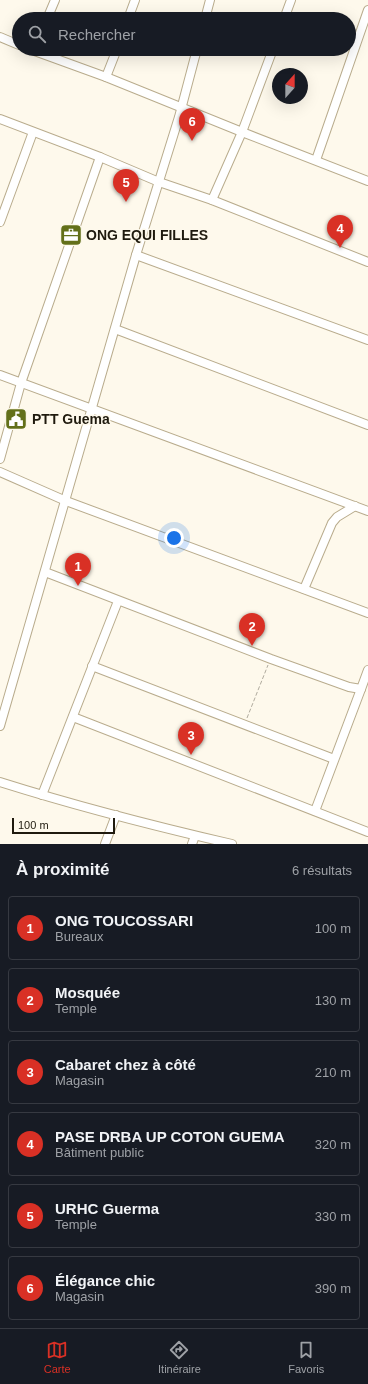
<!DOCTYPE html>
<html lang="fr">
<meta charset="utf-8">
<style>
:root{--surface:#171b24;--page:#242831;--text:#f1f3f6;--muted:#9ea1a6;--line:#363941;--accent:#d93025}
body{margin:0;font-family:Helvetica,sans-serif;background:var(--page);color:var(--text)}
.compass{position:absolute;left:272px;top:68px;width:36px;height:36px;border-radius:50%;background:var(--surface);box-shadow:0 4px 16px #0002;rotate:21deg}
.scale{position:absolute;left:12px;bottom:10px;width:103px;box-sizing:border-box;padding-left:4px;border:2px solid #1f1a0e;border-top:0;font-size:11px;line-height:14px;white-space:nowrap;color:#1f1a0e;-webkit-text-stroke:3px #fef9ec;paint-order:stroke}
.you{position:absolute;left:174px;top:538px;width:14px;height:14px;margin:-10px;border:3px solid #fff;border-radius:50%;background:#1a73e8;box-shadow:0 0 0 6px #1a73e833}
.badge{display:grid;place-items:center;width:26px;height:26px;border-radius:50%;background:var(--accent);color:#fff;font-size:13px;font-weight:700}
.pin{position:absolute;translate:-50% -33px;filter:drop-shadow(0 1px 2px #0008)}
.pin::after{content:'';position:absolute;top:21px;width:14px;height:12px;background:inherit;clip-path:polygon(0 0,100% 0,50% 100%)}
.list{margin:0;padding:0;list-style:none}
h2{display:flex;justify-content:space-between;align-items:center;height:52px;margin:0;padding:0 16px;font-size:17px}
h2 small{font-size:13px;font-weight:400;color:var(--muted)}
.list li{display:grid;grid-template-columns:26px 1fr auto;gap:12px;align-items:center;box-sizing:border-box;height:64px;margin:0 8px 8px;padding:0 8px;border:1px solid var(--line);border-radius:4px}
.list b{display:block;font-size:15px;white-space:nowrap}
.list p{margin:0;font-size:13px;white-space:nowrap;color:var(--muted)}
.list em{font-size:13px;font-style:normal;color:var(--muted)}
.icon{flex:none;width:22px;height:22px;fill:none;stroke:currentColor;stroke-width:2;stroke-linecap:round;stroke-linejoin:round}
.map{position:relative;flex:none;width:368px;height:844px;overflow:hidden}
.search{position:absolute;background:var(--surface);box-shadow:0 4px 16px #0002;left:12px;right:12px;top:12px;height:44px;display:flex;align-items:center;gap:10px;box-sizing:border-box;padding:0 14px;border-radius:22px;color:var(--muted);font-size:15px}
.sheet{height:484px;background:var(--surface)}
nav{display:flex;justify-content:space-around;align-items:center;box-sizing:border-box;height:56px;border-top:1px solid var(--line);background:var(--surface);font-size:11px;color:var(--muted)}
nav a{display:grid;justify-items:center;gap:2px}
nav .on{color:var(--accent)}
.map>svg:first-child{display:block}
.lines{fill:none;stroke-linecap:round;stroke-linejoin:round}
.minor-casing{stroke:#b9ac8d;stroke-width:10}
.path{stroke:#b0ab9e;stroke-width:1;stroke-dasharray:4 2;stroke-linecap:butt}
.minor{stroke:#fff;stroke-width:8}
.labels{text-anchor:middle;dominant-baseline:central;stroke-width:3;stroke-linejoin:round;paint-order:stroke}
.poi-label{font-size:14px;font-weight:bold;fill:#1f1a0e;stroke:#fef9ec;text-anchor:start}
</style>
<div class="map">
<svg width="368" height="844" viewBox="0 0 368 844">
<rect width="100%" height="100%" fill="#fef9ec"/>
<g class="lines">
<g class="minor-casing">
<g id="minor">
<polyline points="47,19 55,0"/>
<polyline points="128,19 135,0"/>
<polyline points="205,19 210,0"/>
<polyline points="284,19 291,0"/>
<polyline points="0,37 19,45"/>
<polyline points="29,49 106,77 242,132 368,181"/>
<polyline points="106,77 117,49"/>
<polyline points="0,119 100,157 159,182 212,200 368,262"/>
<polyline points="316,160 368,10"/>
<polyline points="212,200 242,132 273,49"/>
<polyline points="0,222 33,132"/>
<polyline points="136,255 368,340"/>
<polyline points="115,329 368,425"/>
<polyline points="0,375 368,511"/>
<polyline points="0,459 21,383 100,157"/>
<polyline points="0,472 66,501 368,613"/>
<polyline points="45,572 271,659 349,687 361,689 368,670"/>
<polyline points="304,589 332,523 337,517 355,506"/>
<polyline points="92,666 334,759"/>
<polyline points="73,717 368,832"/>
<polyline points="0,726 136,255 179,117 197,49"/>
<path d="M0,782c76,24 154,44 232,62"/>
<polyline points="42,795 118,601"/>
<polyline points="315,811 361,689"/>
<polyline points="105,844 116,815"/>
<polyline points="192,844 195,836"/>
</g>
</g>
<polyline class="path" points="247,718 268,665"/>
<use href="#minor" class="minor"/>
</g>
<defs>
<g id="office-square" transform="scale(1.15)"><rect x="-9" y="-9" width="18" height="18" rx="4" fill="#63701a" stroke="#fef9ec"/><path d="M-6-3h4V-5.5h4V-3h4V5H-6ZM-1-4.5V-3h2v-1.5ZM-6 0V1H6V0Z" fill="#fff"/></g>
<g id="civic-square" transform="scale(1.15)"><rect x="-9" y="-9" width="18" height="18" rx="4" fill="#63701a" stroke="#fef9ec"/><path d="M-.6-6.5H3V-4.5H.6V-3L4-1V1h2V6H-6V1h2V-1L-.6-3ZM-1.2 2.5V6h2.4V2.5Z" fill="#fff"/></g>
</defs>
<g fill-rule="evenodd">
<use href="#office-square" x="71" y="235"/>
<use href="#civic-square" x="16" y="419"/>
</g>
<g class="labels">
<g class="poi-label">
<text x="86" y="235">ONG EQUI FILLES</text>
<text x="32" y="419">PTT Guema</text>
</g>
</g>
</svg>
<svg class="compass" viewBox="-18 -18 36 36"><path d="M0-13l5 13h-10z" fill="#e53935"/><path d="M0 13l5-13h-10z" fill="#9ea1a6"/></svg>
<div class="scale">100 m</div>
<div class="you"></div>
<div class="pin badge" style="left:78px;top:586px">1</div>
<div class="pin badge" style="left:252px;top:646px">2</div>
<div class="pin badge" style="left:191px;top:755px">3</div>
<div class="pin badge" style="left:340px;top:248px">4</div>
<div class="pin badge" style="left:126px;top:202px">5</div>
<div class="pin badge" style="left:192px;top:141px">6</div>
<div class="search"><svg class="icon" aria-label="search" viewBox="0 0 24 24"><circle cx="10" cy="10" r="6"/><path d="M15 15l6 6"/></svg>Rechercher</div>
</div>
<section class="sheet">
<h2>À proximité<small>6 résultats</small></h2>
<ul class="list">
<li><span class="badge">1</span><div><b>ONG TOUCOSSARI</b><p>Bureaux</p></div><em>100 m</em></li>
<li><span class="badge">2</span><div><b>Mosquée</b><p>Temple</p></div><em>130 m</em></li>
<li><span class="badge">3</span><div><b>Cabaret chez à côté</b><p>Magasin</p></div><em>210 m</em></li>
<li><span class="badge">4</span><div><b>PASE DRBA UP COTON GUEMA</b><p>Bâtiment public</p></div><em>320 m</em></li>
<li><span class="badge">5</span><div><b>URHC Guerma</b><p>Temple</p></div><em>330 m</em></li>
<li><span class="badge">6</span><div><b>Élégance chic</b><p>Magasin</p></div><em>390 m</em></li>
</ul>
</section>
<nav>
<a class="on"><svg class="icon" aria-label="map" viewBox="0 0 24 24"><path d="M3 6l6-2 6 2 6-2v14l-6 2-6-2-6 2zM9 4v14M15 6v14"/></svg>Carte</a>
<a><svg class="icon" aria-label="directions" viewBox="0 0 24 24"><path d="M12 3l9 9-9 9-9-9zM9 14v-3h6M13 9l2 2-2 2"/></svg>Itinéraire</a>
<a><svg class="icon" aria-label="saved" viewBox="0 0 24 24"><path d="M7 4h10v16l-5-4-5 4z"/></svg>Favoris</a>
</nav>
